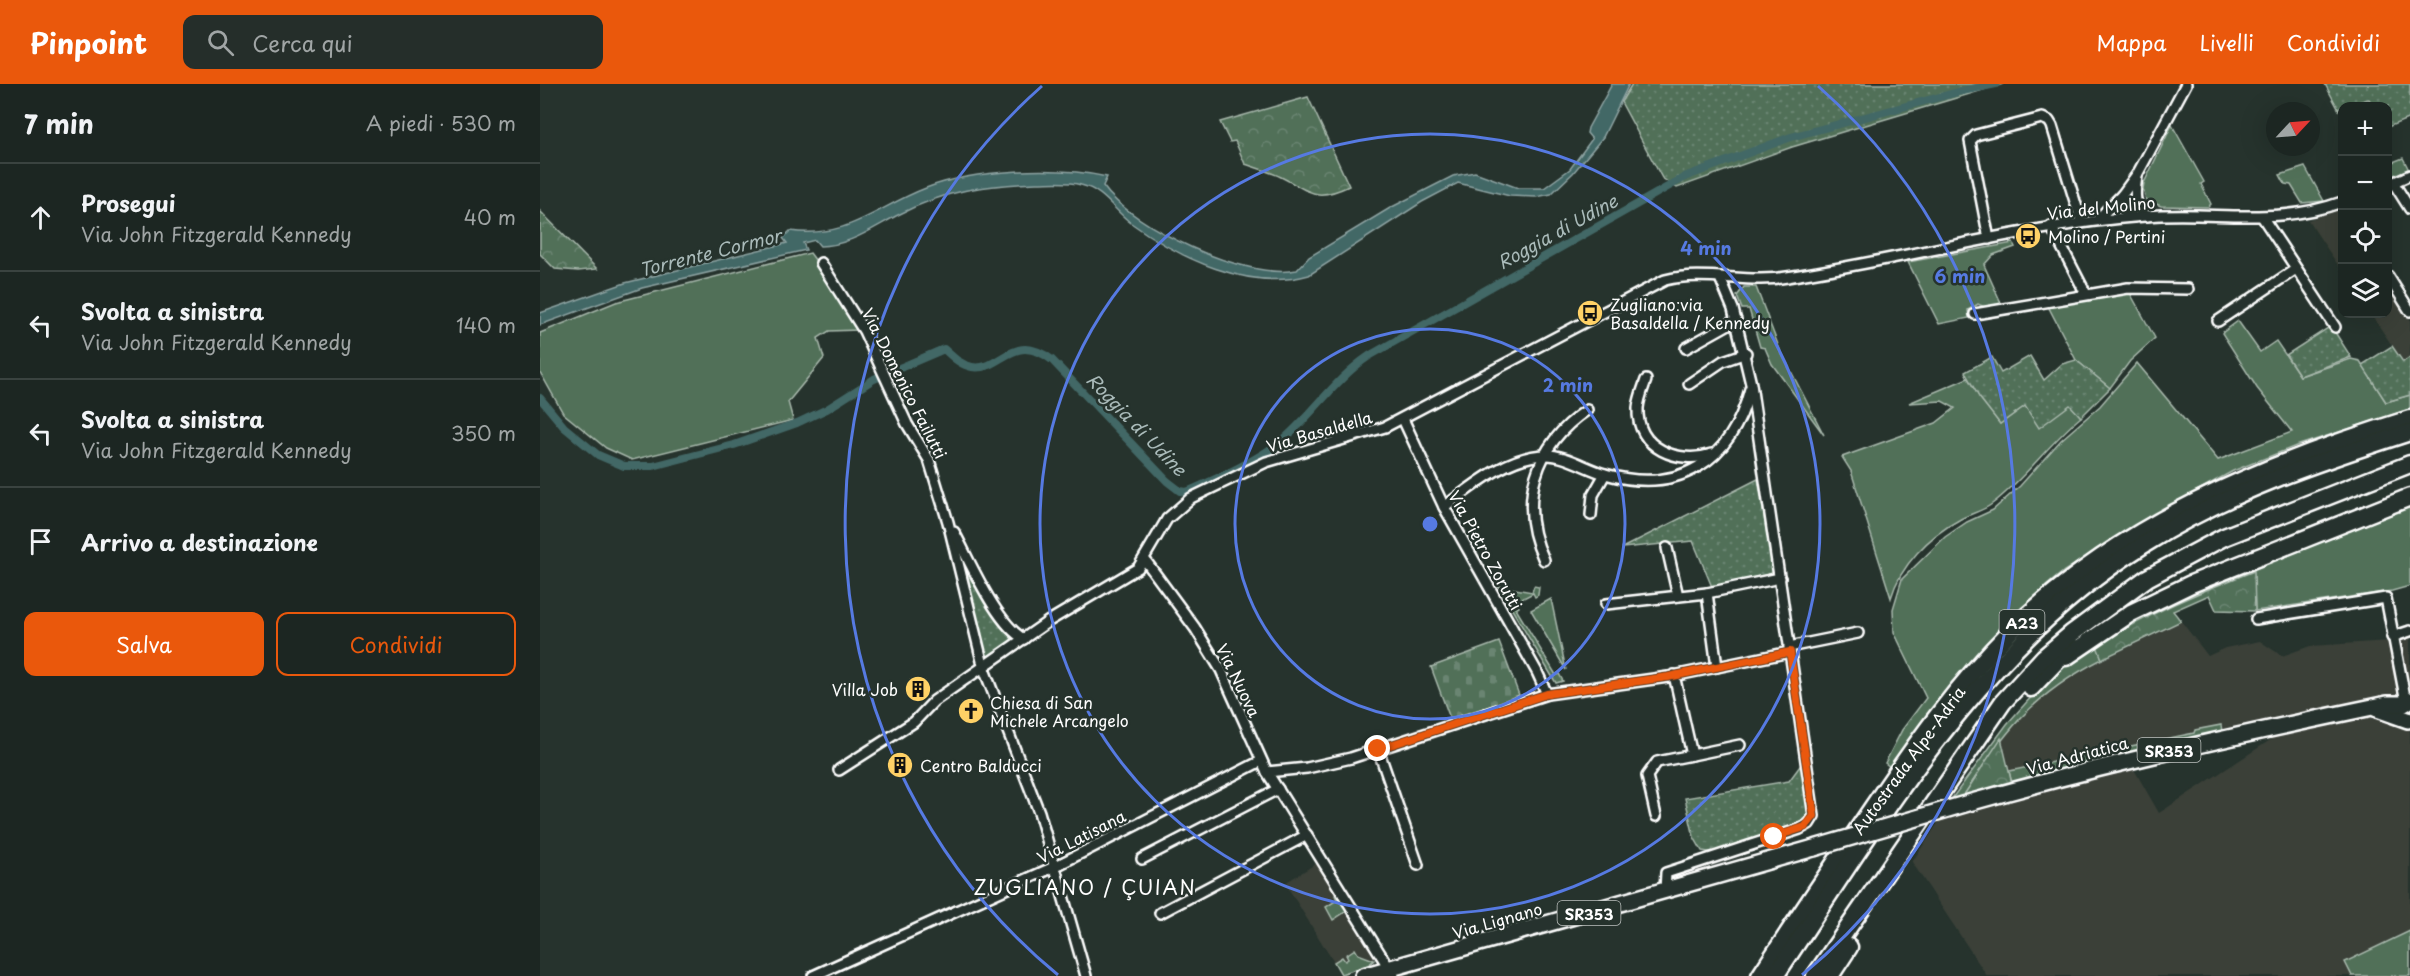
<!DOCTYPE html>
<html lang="it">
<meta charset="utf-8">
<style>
:root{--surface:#1c2622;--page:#252e2a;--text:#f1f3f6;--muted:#a0a5a5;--line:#3a4340;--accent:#ea580c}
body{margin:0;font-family:"Playpen Sans",sans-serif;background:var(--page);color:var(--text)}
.controls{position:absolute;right:18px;top:18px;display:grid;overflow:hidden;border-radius:12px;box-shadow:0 6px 24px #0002}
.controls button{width:54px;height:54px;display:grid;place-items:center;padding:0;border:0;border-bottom:2px solid var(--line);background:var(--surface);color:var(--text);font:30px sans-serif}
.compass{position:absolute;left:1726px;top:18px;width:54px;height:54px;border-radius:50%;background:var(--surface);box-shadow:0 6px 24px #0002;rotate:64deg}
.stop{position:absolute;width:18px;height:18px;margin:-14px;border:4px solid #ea580c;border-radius:50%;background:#fff}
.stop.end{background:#ea580c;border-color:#fff;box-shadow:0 2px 6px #0008}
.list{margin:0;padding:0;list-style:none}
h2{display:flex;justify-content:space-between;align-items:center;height:78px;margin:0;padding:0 24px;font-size:26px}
h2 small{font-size:20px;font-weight:400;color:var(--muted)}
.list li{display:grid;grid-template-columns:39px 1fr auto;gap:18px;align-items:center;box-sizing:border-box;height:108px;padding:0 24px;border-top:2px solid var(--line)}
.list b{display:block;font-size:22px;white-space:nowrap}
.list p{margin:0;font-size:20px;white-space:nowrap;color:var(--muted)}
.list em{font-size:20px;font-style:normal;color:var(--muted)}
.actions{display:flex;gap:12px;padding:18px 24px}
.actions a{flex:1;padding:14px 0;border:2px solid var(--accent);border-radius:12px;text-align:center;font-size:21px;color:var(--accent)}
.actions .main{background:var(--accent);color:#fff}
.icon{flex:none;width:33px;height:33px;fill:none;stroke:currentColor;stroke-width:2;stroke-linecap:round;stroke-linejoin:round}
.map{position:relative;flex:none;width:1870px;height:892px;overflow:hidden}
header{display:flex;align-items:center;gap:36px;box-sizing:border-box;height:84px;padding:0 30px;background:var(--accent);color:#fff}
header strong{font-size:28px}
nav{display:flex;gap:33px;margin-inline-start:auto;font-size:21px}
.search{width:420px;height:54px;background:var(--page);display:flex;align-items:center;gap:15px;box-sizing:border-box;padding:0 21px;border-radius:12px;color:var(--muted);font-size:22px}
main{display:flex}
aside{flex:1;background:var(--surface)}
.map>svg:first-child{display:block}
.built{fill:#3a4038}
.grass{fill:#517059;stroke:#a8b8ac;stroke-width:1.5}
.forest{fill:url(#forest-crowns);stroke:#a8b8ac;stroke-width:1.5}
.cemetery{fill:url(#cemetery-stones);stroke:#a8b8ac;stroke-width:1.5}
.park{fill:url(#park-dots);stroke:#a8b8ac;stroke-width:1.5}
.water{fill:#426766;stroke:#8ea4a3;stroke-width:1.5}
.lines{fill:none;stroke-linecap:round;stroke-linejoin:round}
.canal{stroke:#426766;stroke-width:8}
.street-casing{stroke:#fff;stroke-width:14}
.primary-casing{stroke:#fff;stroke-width:20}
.highway-casing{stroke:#fff;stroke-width:21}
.street{stroke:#26332d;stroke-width:9}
.primary{stroke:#26332d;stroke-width:15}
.highway{stroke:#26332d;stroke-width:16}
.primary-bridge-casing{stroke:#fff;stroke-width:20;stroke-linecap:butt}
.primary-bridge{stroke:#26332d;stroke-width:15}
.route{stroke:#ea580c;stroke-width:8}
.ring{fill:none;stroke:#567ae2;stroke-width:3}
.labels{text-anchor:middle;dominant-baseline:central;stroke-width:5;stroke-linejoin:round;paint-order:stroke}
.shield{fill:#26332d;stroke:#bec2c0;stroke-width:1.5}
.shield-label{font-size:15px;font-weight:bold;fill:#fff}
.street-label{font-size:16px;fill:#fff;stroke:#26332d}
.poi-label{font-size:16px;fill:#fff;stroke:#26332d;text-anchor:start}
.water-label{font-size:18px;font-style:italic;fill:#aabbba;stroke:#26332d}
.quarter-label{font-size:20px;letter-spacing:1.5px;fill:#fff;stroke:#26332d}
.centre{fill:#567ae2;stroke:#26332d;stroke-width:3}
.ring-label{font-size:18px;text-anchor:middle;font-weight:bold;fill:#567ae2;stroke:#26332d;stroke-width:5;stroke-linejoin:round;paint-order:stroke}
</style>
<header>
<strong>Pinpoint</strong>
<div class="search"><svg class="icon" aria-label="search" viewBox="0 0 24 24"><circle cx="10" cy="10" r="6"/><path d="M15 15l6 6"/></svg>Cerca qui</div>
<nav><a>Mappa</a><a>Livelli</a><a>Condividi</a></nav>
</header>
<main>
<aside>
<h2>7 min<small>A piedi · 530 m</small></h2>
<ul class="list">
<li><svg class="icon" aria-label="ahead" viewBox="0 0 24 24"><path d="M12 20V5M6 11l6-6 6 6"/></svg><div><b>Prosegui</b><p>Via John Fitzgerald Kennedy</p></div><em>40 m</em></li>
<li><svg class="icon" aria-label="left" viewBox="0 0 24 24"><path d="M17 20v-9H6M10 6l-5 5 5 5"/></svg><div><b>Svolta a sinistra</b><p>Via John Fitzgerald Kennedy</p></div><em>140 m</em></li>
<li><svg class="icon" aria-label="left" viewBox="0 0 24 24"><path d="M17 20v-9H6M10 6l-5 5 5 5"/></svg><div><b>Svolta a sinistra</b><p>Via John Fitzgerald Kennedy</p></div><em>350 m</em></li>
<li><svg class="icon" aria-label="arrive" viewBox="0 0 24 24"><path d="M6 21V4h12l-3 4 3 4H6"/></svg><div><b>Arrivo a destinazione</b></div></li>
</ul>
<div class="actions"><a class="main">Salva</a><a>Condividi</a></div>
</aside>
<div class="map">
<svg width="1870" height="892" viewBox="0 0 1870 892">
<defs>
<pattern id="forest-crowns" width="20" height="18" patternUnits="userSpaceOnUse" patternTransform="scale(1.5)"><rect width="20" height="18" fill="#517059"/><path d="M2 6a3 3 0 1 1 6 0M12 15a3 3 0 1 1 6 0" fill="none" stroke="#6b8572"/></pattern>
<pattern id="cemetery-stones" width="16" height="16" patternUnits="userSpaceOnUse" patternTransform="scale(1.5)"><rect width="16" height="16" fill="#517059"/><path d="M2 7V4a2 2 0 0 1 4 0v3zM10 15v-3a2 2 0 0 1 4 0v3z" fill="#6b8572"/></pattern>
<pattern id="park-dots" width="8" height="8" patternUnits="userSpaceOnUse" patternTransform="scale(1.5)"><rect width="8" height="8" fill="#517059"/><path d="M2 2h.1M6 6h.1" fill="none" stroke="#6b8572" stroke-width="1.8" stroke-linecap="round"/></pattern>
</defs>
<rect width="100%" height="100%" fill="#26332d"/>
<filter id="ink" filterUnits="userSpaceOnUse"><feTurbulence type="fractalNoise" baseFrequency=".0167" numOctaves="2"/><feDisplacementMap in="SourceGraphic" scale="12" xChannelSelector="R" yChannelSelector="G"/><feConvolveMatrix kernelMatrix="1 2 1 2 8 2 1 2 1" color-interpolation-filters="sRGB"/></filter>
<g filter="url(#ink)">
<g class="built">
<polygon points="1800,124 1802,128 1802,187 1768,136"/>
<polygon points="1848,197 1870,231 1870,273 1863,278 1831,230 1848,230"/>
<polygon points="1641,537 1668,572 1685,564 1720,557 1742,572 1770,562 1849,557 1860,612 1683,647 1681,641 1655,646 1654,649 1469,687 1461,654 1491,622 1531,591"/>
<polygon points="1870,551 1870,603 1859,555"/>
<polygon points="1836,631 1870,645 1870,847 1806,878 1812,892 1447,892 1372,778 1400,736 1591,680 1619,729 1747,645"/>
<polygon points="777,779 779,784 784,784 835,867 834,876 828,881 801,890 745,799"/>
</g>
<g class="grass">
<polygon points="1632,41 1664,98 1661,100 1671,120 1668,123 1621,122 1606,116 1603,105 1604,99"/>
<polygon points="1863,74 1869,86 1848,95 1848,80"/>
<polygon points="1765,83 1784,117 1762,119 1751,101 1745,100 1740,91"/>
<polygon points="1473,159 1475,163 1453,171 1444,181 1462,221 1447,224 1438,220 1428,226 1429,234 1399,240 1368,178"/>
<polygon points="270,169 302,212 318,246 289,247 278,254 284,274 248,318 253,336 92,376 66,364 23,329 0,288 0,249 76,218"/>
<polygon points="1204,203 1216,203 1240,266 1284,351 1232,280 1225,264 1220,263 1209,225 1202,225 1197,212"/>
<polygon points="1590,209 1615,254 1590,277 1570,304 1536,276 1508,222"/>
<polygon points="1698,237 1720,268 1736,257 1760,292 1811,275 1820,277 1846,318 1870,311 1870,325 1756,362 1693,387 1615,430 1524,487 1506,502 1350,683 1345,679 1362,646 1386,614 1354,548 1353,525 1362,495 1405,453 1427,438 1453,426 1480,402 1521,356 1560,322 1597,279 1678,376 1752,348 1717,304 1682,249"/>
<path d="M1428,294l12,20 20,26 25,-18 45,-2 11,13c-33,27 -56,62 -89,87 -9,7 -23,10 -33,16 -30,16 -59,46 -68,78l-40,-127 -9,-14 94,-34 19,-15 -13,-7 -33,2z"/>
<path d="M1870,418v84l-18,5 -137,20 -2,-40 -83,34 -72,41 4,13c-72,37 -97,73 -140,139l-12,3 57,-77 36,-40 27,-24 73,-48z"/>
<polygon points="958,502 992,508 994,502 999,503 998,511 995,513 993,509 976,518 979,523 976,525 1016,591 1019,590 1023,597 1016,599"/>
<polygon points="1011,515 1026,586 991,526"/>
<polygon points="1681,641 1682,647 1472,700 1469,687 1654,649 1655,646"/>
<polygon points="800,808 810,825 793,836 786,823 797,816 795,811"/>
<polygon points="1870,847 1870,892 1812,892 1805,878"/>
<polygon points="815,865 818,870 834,876 828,881 801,890 794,878 802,873 805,877 808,875 806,871"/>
</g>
<g class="forest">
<path d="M768,13l41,89c-34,16 -38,6 -68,-9 -11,-5 -24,-9 -36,-13l-10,-23 -5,1 -10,-20z"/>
<polygon points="0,127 57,185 38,187 15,185 0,170"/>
<path d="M1714,487l1,40 -39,-1 -7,-15 -36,16 8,10 -79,38 -5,-13c50,-32 102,-54 157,-75z"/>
<polygon points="1461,654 1472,700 1422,714"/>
</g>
<polygon class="cemetery" points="959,558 979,611 911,637 891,583"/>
<g class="park">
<polygon points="1092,0 1463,0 1252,63 1137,104 1122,94 1081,18"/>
<polygon points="1785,0 1870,0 1870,34 1848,43 1848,22 1834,22 1829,15 1802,22 1799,26"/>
<polygon points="1791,242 1811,273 1760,292 1746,271"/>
<polygon points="1852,262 1863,278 1870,273 1870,311 1846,318 1822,281"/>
<polygon points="1490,272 1504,296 1522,280 1536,276 1570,304 1541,333 1530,321 1499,344 1485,322 1460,340 1439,313 1425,288 1452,273 1461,289"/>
<polygon points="1218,395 1233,489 1172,503 1153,457 1082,464"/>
<polygon points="408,438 458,527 484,555 444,585"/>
<polygon points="1263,678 1270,729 1266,736 1175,769 1162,767 1154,753 1145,714 1249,697"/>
</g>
<path class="water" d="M1072,0h17l-26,53 -30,36 -22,21 -15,3 -26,-1 -52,-13 -36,19 -113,73c-60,17 -130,-17 -178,-52 -17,-13 -28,-33 -50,-38 -15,-4 -30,-2 -45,-2 -51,2 -90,7 -136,31 -26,13 -50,32 -80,32l-5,-6 -12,3 3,7 -164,38 -102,37v-12l85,-30 162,-40 -4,-5 7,-7c59,8 86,-24 136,-43 48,-19 132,-22 181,-11l-4,9c28,41 144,95 194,84l12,-13 81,-49 63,-32 22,-4 43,16h26l26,-19 22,-30 -5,-6 1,-5z"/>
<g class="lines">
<path class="canal" d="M0,314l24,29 34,28 26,11h29l81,-21 63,-22 30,-14 47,-30 70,-30c8,7 16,16 28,18 29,5 40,-37 80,-7l115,121 13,10 7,1c29,-13 72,-32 97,-53 30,-26 51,-60 85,-83l318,-180 104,-39 171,-46 34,-7"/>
<g class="street-casing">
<g id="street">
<path d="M1597,92c-2,15 -5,30 10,40"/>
<polyline points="1853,98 1870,125"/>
<polyline points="1850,100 1870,91"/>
<polyline points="1589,133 1582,119 1582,111 1598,89 1646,0"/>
<polyline points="1723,134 1795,243"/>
<polyline points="1558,135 1582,111"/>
<polyline points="1511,142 1546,210"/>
<polyline points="1449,155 1430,57 1436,51 1502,34 1509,37 1512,42 1541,137"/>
<polyline points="281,179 324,247 367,340 389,376 408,438 444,585 499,728 546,892"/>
<polyline points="1848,192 1870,227"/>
<polyline points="1435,230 1588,204 1648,205"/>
<polyline points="1678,237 1756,185"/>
<polyline points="1146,264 1196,236"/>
<path d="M1106,296c-3,9 -7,18 -8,28 -2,41 41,57 74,46"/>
<polyline points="1149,300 1183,277 1206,269"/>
<polyline points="863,335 904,423 997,588 1007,610"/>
<path d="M904,423c29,-21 63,-51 101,-52 19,-1 42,14 60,19 74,21 126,-12 145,-85"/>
<polyline points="1051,431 1053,411 1065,390"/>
<path d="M414,448c16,29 42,92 70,107"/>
<polyline points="1127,464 1138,512"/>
<polyline points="605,476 655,544 681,586 727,688 854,892"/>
<path d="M1004,476c-27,-58 -9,-115 43,-150"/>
<polyline points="1066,520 1167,509"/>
<polyline points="1716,535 1846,514 1866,618"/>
<polyline points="1852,553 1870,547"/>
<polyline points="1249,563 1318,549"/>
<polyline points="1177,583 1167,509 1240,494"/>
<polyline points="1134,591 1152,671 1200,661"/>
<polyline points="838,665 878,781"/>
<path d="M299,686l75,-48 20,-21 115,-80 89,-53 29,-49 24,-21 75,-36 119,-35 280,-147c40,-10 82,4 122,-3 120,-18 237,-52 358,-61 69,-6 128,11 197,-14"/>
<polyline points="727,688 767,684 811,674 1007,610 1128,593 1250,568"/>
<polyline points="1116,732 1107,692 1117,678 1152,671"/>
<polyline points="602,775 738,705"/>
<polyline points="1125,807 1126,789 1260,745 1269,740 1274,732 1211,300 1193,225 1180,194"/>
<polyline points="620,829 767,751"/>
<polyline points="273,892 516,782 721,677"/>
</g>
</g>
<g class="primary-casing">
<g id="primary">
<polyline points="1837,625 1868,636"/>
<path d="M1432,718c137,-39 276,-69 415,-98h17l6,-4"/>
<polyline points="823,892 1274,764"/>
</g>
</g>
<g class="highway-casing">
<g id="highway">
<polyline points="1526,573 1591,529 1651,500 1870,413"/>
<polyline points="1491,604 1531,562"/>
<path d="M1220,892c37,-57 75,-113 113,-169 42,-62 84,-122 137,-175 111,-109 254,-168 400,-213"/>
<path d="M1235,892c106,-158 203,-328 368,-431 83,-53 174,-83 267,-113"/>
<polyline points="1275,892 1463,618 1504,573 1531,550 1607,494 1684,453 1870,380"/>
<polyline points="1290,892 1309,863"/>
</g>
</g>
<use href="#street" class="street"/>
<use href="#primary" class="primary"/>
<use href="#highway" class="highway"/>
<g class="primary-bridge-casing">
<polyline id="primary-bridge" points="1274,764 1432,718"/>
</g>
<use href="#primary-bridge" class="primary-bridge"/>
</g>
</g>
<g class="lines" filter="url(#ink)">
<polyline class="route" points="838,665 1007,610 1128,593 1250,568 1274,732 1265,743 1234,753"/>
</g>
<g class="ring">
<circle cx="890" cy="440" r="195"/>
<circle cx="890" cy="440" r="390"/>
<path d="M518 891A585 585 0 0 1 502 2M1278 2A585 585 0 0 1 1262 891"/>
</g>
<defs>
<g id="bus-disc" transform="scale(1.35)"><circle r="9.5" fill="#ffd166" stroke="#26332d"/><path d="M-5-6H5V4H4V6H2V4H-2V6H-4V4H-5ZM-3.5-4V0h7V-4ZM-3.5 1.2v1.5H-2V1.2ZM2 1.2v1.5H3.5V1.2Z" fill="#111"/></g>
<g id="building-disc" transform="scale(1.35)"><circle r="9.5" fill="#ffd166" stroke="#26332d"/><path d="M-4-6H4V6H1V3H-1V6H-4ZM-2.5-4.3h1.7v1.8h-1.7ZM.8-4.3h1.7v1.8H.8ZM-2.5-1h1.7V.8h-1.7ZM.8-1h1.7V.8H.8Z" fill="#111"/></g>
<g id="church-disc" transform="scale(1.35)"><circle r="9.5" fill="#ffd166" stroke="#26332d"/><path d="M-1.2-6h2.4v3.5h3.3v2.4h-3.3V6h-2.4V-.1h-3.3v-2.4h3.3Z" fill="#111"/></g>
</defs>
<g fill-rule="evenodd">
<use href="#bus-disc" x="1488" y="152"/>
<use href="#bus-disc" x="1050" y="229"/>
<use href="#building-disc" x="378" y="605"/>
<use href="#church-disc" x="431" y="627"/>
<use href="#building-disc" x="360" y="681"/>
</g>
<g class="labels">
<g class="shield">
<rect x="1459.5" y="526" width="45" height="24" rx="4.5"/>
<rect x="1597.5" y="654" width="63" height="24" rx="4.5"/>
<rect x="1017.5" y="817" width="63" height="24" rx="4.5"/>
</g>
<g class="shield-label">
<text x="1482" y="538">A23</text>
<text x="1629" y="666">SR353</text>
<text x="1049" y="829">SR353</text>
</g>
<g class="street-label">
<text transform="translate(1561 123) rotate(-6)">Via del Molino</text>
<text transform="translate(365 299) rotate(63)">Via Domenico Failutti</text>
<text transform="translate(779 347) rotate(-16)">Via Basaldella</text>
<text transform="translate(946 466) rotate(61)">Via Pietro Zorutti</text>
<text transform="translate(699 596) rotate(64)">Via Nuova</text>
<text transform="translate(1537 671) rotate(-15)">Via Adriatica</text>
<text transform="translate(1368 676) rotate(-54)">Autostrada Alpe-Adria</text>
<text transform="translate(541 752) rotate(-27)">Via Latisana</text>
<text transform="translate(957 836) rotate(-16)">Via Lignano</text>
</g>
<g class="poi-label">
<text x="1508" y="152">Molino / Pertini</text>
<text x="1070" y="220">Zugliano:via<tspan x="1070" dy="18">Basaldella / Kennedy</tspan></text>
<text x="358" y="605" text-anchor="end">Villa Job</text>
<text x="450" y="618">Chiesa di San<tspan x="450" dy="18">Michele Arcangelo</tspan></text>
<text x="380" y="681">Centro Balducci</text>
</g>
<g class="water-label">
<text transform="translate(1017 147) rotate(-29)">Roggia di Udine</text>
<text transform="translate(170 168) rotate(-14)">Torrente Cormor</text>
<text transform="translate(597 340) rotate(46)">Roggia di Udine</text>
</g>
<g class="quarter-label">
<text x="545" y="803">ZUGLIANO / ÇUIAN</text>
</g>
</g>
<circle cx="890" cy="440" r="9" class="centre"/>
<g class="ring-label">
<text x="1166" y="171">4 min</text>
<text x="1420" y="199">6 min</text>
<text x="1028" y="308">2 min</text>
</g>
</svg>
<div class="controls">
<button>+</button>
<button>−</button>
<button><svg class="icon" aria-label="locate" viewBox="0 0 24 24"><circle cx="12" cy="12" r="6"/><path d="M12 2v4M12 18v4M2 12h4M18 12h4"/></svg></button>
<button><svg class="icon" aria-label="layers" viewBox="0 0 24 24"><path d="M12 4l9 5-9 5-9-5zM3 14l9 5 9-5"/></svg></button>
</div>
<svg class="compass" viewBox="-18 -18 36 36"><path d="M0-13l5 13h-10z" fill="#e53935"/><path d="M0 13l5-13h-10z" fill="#a0a5a5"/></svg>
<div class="stop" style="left:1234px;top:753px"></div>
<div class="stop end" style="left:838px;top:665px"></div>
</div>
</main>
